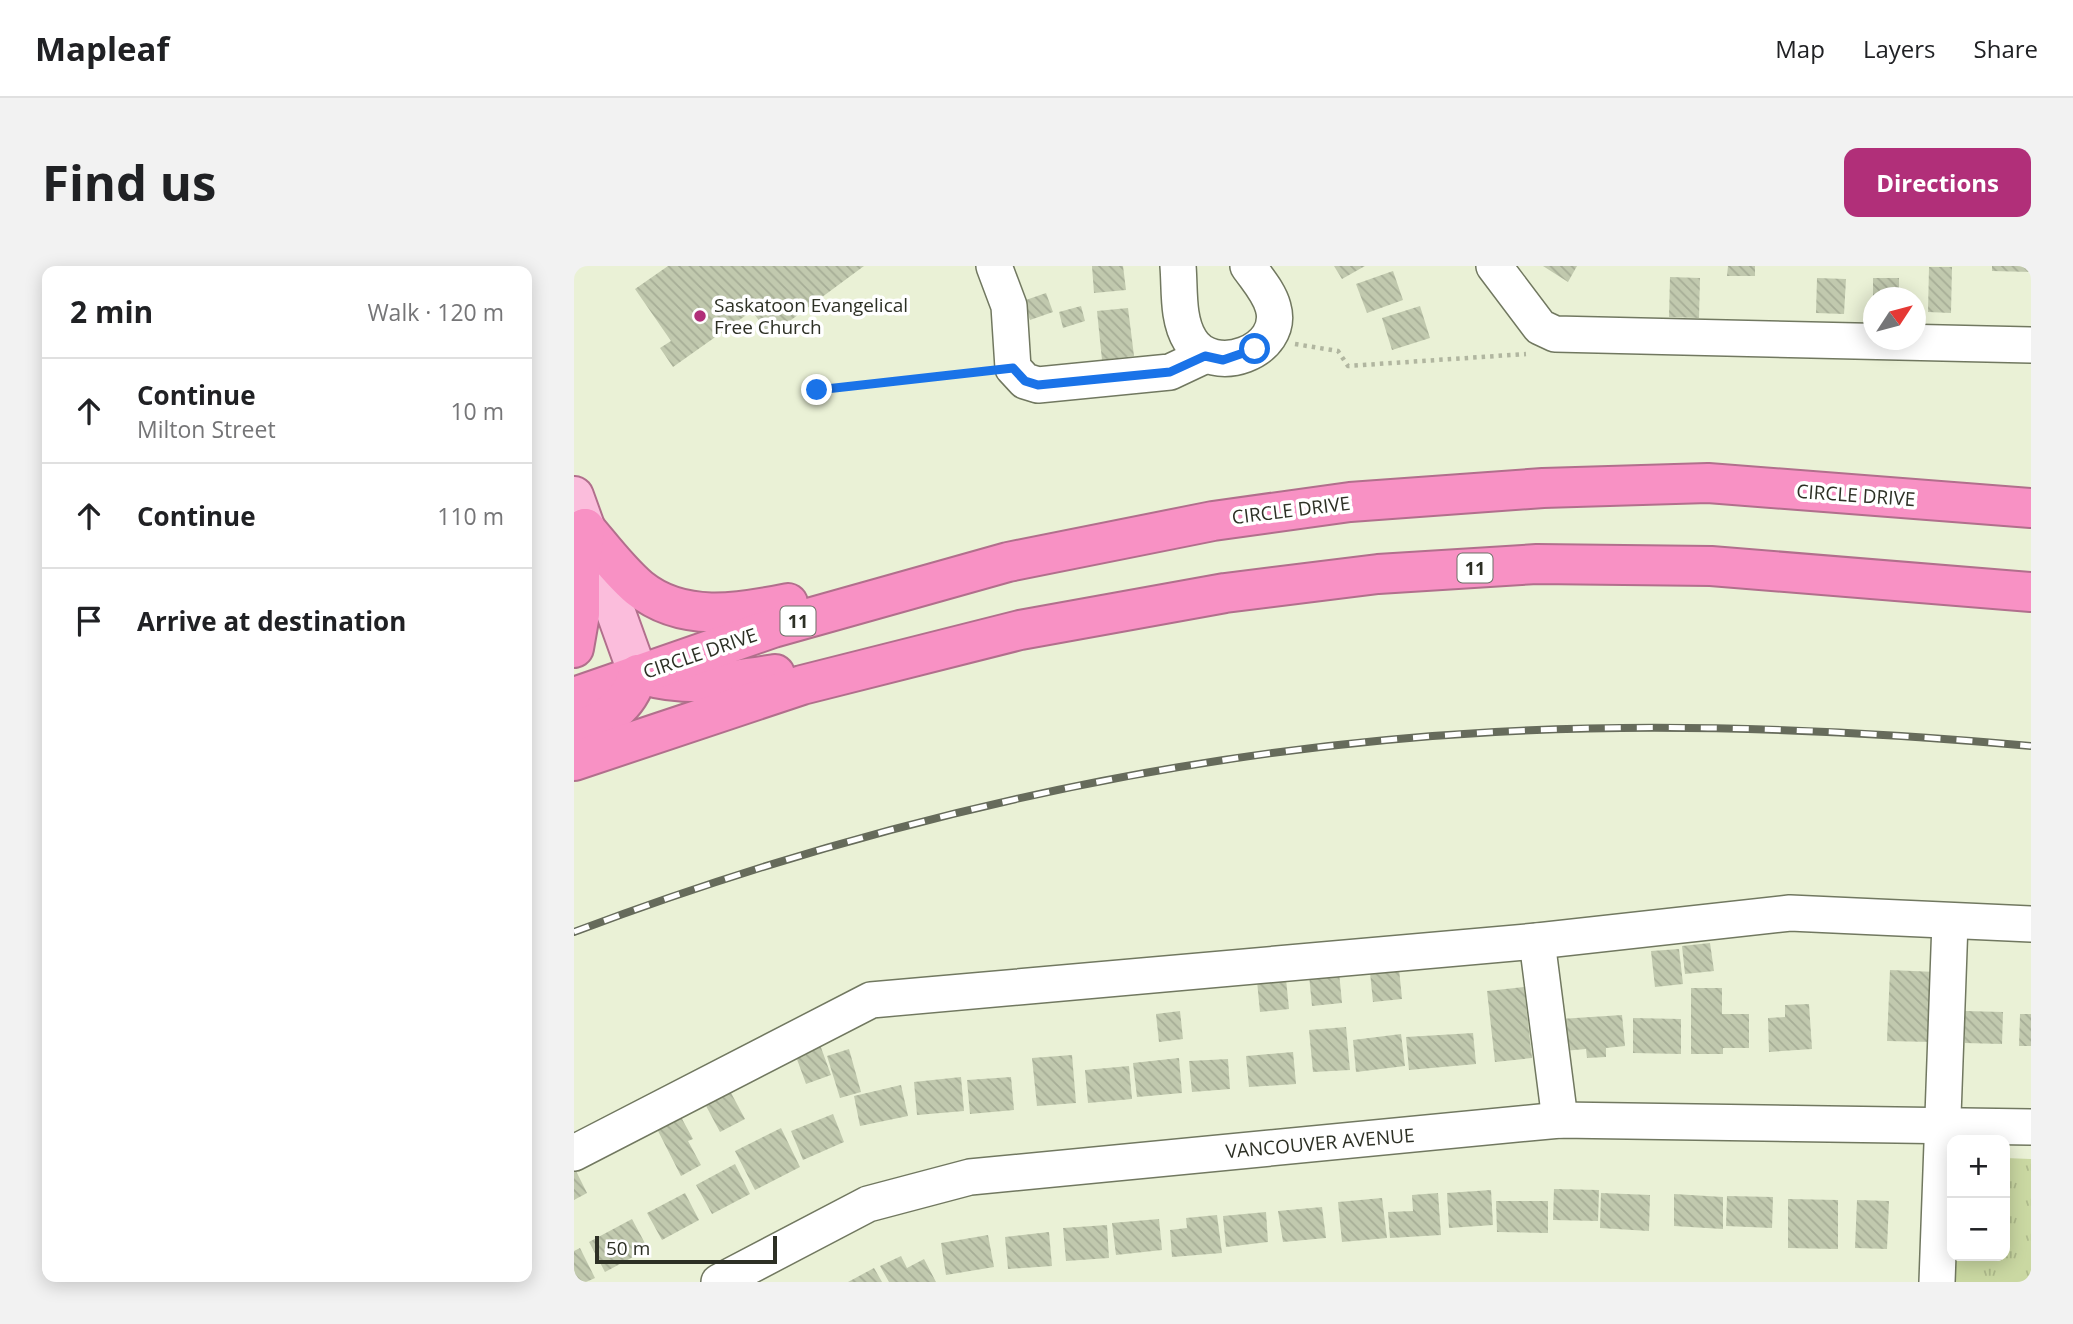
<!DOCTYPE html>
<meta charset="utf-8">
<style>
:root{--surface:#fff;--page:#f2f2f2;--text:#202124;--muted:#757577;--line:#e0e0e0;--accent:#b12f79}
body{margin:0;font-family:"Open Sans",sans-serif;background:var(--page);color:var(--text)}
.controls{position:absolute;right:21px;bottom:21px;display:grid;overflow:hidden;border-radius:14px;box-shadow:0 4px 18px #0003}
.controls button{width:63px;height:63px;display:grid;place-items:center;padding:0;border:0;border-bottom:2px solid var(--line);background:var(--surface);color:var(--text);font:35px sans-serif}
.compass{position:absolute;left:1289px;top:21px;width:63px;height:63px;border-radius:50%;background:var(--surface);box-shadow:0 4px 18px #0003;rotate:54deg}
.scale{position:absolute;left:21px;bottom:18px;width:182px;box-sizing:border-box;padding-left:7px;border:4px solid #2d3025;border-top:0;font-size:19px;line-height:24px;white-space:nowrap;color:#2d3025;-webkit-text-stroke:5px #fff;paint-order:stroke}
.stop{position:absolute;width:21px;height:21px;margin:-16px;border:5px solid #1a73e8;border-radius:50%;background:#fff}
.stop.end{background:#1a73e8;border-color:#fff;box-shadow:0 2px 7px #0008}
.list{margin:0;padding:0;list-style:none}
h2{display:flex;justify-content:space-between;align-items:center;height:91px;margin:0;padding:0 28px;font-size:30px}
h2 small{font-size:23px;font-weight:400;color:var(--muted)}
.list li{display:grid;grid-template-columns:46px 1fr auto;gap:21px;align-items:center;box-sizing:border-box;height:105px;padding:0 28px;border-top:2px solid var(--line)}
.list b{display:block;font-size:26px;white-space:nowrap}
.list p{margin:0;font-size:23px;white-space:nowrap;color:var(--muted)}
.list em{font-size:23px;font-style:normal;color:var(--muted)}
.icon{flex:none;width:38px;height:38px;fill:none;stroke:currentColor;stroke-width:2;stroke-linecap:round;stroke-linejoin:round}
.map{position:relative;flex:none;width:1457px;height:1016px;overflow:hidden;border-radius:14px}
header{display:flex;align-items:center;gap:42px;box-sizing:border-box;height:98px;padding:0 35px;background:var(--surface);border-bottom:2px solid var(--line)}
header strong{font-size:33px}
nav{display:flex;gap:38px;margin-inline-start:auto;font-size:24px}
.intro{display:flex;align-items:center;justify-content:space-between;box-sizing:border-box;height:168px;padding:0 42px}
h1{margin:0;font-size:49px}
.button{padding:18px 32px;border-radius:14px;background:var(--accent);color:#fff;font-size:24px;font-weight:700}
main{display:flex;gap:42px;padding:0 42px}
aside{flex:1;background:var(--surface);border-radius:14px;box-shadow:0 4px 18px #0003}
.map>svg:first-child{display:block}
.park{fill:url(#park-tufts)}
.building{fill:url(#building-back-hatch)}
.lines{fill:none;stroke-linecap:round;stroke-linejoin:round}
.minor-casing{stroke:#717860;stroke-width:38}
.major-casing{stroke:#b16f8c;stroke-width:42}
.highway-casing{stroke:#b16f8c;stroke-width:42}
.path{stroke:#b1b6a0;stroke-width:4.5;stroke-dasharray:3.5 5;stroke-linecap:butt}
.minor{stroke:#fff;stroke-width:35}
.major{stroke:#fbbddc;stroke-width:38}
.highway{stroke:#f891c4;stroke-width:38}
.rail-casing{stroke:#666b5b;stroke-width:8}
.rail{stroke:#fff;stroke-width:5;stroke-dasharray:16;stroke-linecap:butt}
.route{stroke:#1a73e8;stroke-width:9}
.poi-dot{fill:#b12f79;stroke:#fff;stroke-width:2.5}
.labels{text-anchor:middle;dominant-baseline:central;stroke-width:7;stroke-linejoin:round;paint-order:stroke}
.shield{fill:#fff;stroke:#6c6e66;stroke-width:2}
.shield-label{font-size:18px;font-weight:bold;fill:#2d3025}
.poi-label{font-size:19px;fill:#2d3025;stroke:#fff;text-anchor:start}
.street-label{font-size:19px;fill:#2d3025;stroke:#fff}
</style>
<header>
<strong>Mapleaf</strong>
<nav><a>Map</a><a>Layers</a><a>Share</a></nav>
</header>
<div class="intro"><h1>Find us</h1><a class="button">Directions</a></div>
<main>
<aside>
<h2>2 min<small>Walk · 120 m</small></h2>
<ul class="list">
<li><svg class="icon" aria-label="ahead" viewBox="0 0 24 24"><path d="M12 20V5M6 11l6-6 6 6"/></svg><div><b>Continue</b><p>Milton Street</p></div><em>10 m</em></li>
<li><svg class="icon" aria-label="ahead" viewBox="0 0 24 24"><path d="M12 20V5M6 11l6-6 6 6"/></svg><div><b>Continue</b></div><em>110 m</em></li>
<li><svg class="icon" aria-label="arrive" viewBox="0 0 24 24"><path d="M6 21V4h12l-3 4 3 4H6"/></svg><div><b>Arrive at destination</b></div></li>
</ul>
</aside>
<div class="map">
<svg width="1457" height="1016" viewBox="0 0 1457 1016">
<defs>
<pattern id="park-tufts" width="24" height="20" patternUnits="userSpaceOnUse" patternTransform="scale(1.75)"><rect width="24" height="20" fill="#cad8a2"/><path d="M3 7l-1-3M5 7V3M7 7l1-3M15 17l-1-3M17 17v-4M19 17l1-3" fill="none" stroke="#aeba8b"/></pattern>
<pattern id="building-back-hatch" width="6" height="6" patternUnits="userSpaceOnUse" patternTransform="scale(1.75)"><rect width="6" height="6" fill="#c1c9ae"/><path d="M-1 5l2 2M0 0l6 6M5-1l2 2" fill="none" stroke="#a6ad96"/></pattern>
</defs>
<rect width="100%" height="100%" fill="#eaf1d6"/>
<polygon class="park" points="1431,892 1457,893 1457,1016 1378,1016 1379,990 1431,990"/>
<g class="building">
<polygon points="94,0 290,0 217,54 220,58 209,67 191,63 178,45 99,101 86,82 97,75 61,23"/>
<polygon points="518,0 549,0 552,24 520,27"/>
<polygon points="760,0 791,0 768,13"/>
<polygon points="969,0 1003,0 994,16"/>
<polygon points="1154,0 1181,0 1181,10 1153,10"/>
<polygon points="1418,0 1457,0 1457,6 1418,5"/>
<polygon points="1355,1 1378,1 1377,47 1354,46"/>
<polygon points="819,5 829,34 793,47 782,18"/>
<polygon points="1096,11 1126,12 1125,52 1095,51"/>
<polygon points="1243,12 1272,13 1270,48 1242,47"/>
<rect x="1299" y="12" width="26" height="20"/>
<polygon points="472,27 479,46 456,54 449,35"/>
<polygon points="507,40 511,55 489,62 485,46"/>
<polygon points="846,40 856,72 818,84 808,52"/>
<polygon points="554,42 560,90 528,94 523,45"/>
<polygon points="1136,677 1140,705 1111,708 1108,680"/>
<polygon points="1105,683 1109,718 1081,721 1077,685"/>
<polygon points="825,703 828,733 799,736 796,706"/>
<polygon points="1316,704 1362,706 1358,776 1313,775"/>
<polygon points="765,706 768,737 738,740 735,709"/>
<polygon points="712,713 715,743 686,746 683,715"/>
<polygon points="950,721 958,792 921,796 913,725"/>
<polygon points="1117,722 1148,722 1148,748 1175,748 1175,782 1149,782 1149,788 1117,788"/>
<polygon points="1235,738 1238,783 1195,786 1194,752 1211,751 1211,739"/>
<polygon points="606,745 609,773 585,776 582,748"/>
<polygon points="1391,745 1429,746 1428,778 1391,777"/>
<polygon points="1446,748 1457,748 1457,780 1445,780"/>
<polygon points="1048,749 1051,780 1032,782 1032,791 1013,792 1012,783 989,785 986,753"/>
<polygon points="1059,752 1107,753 1107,788 1059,787"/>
<polygon points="772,761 776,804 739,806 735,764"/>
<polygon points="899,767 902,798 835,804 832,771"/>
<polygon points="827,768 831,800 782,806 779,774"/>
<polygon points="245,776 257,809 232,818 220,785"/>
<polygon points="275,783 287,826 266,832 253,790"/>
<polygon points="719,786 722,818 675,821 672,790"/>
<polygon points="498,789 502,837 463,840 458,792"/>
<polygon points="605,792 608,827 563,831 559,797"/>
<polygon points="654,793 656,823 618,826 615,795"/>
<polygon points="555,800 558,833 514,837 511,804"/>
<polygon points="387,811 390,845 343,849 340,816"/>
<polygon points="437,811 440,844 396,848 393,814"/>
<polygon points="327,819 334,850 286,860 280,830"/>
<polygon points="156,825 171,853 146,866 131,838"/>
<polygon points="259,848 270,876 229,894 217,865"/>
<polygon points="107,851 119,873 114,875 127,899 107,910 83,863"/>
<polygon points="207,862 226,901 181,924 161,885"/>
<polygon points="161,898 176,928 138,948 122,919"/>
<polygon points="0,901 13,927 0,934"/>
<polygon points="980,923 1025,924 1024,955 979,954"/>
<polygon points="917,924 919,959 875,962 873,927"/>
<polygon points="111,927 125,954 88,974 73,947"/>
<polygon points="864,927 867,969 816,972 814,946 839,945 838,929"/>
<polygon points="1027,927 1076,929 1075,965 1026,962"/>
<polygon points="1100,928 1149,931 1149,963 1100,960"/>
<polygon points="1153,930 1199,931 1198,962 1152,960"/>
<polygon points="808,932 813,972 768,976 764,936"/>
<polygon points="1214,933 1264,934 1264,983 1214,982"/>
<polygon points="1283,934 1315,935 1313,983 1281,982"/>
<polygon points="922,935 974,935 974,967 923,966"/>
<polygon points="748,941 752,972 709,976 704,945"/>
<polygon points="692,946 694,976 652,981 649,950"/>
<polygon points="643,949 648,987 598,991 596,964 613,962 612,952"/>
<polygon points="58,953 74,983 31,1006 15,976"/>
<polygon points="585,953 588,984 542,989 538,957"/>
<polygon points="533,959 535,992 492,995 489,962"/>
<polygon points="475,966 478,1000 434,1003 431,971"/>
<polygon points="414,969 420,1001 372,1009 367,977"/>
<polygon points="6,982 21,1012 12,1016 0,1016 0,985"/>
<polygon points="327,990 333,1002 350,993 362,1016 315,1016 306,1000"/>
<polygon points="300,1002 308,1016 274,1016"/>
</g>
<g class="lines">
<g class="minor-casing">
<g id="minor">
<polyline points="420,0 435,40 439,102 451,115 464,119 596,106 630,90"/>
<path d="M604,0c2,24 -1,53 12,74 22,38 96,12 83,-33 -4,-15 -16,-28 -25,-41"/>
<polyline points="920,0 966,61 981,68 1457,79"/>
<polyline points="963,675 986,854"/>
<polyline points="0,887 297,734 963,675 1216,647 1457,658"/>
<polyline points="145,1016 294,938 396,911 986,854 1457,861"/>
<polyline points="1363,1016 1376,656"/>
</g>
</g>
<g class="major-casing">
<polyline id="major" points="0,230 64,408"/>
</g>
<g class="highway-casing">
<g id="highway">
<path d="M11,262c17,20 34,43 54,60 43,35 100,25 149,15"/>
<polyline points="0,382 6,348 6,302 11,262"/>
<path d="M70,409c44,13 86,6 131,-1"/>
<polyline points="0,431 199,362 434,296 639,255 776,236 969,222 1134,217 1457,242"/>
<path d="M0,466c32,-12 54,-24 64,-58"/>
<polyline points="0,495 228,419 446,364 651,327 804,308 963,298 1137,300 1457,326"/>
</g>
</g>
<g class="path">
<polyline points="721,78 764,85 774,100 952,88"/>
<polyline points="243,124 410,106"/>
</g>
<use href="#minor" class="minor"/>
<use href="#major" class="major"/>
<use href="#highway" class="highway"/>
<g class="rail-casing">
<path id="rail" d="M0,666c295,-111 605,-183 921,-200 179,-10 357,-2 536,14"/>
</g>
<use href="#rail" class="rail"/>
</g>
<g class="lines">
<polyline class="route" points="243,124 439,102 451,115 464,119 596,106 631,90 649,94 681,83"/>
</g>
<circle class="poi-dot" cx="126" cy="50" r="7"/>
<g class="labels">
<g class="shield">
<rect x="883.5" y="287.5" width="35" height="29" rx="5"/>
<rect x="206.5" y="340.5" width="35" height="29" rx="5"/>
</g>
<g class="shield-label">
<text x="901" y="302">11</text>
<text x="224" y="355">11</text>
</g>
<g class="poi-label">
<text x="140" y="39">Saskatoon Evangelical<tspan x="140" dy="22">Free Church</tspan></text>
</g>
<g class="street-label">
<text transform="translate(1282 229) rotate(4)">CIRCLE DRIVE</text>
<text transform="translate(717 244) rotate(-7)">CIRCLE DRIVE</text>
<text transform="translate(126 387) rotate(-19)">CIRCLE DRIVE</text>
<text transform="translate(746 877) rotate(-5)">VANCOUVER AVENUE</text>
</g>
</g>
</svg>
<div class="controls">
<button>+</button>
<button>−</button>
</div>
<svg class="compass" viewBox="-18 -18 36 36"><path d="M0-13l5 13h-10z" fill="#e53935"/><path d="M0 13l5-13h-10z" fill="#757577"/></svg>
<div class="scale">50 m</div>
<div class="stop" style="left:681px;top:83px"></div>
<div class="stop end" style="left:243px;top:124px"></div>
</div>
</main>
